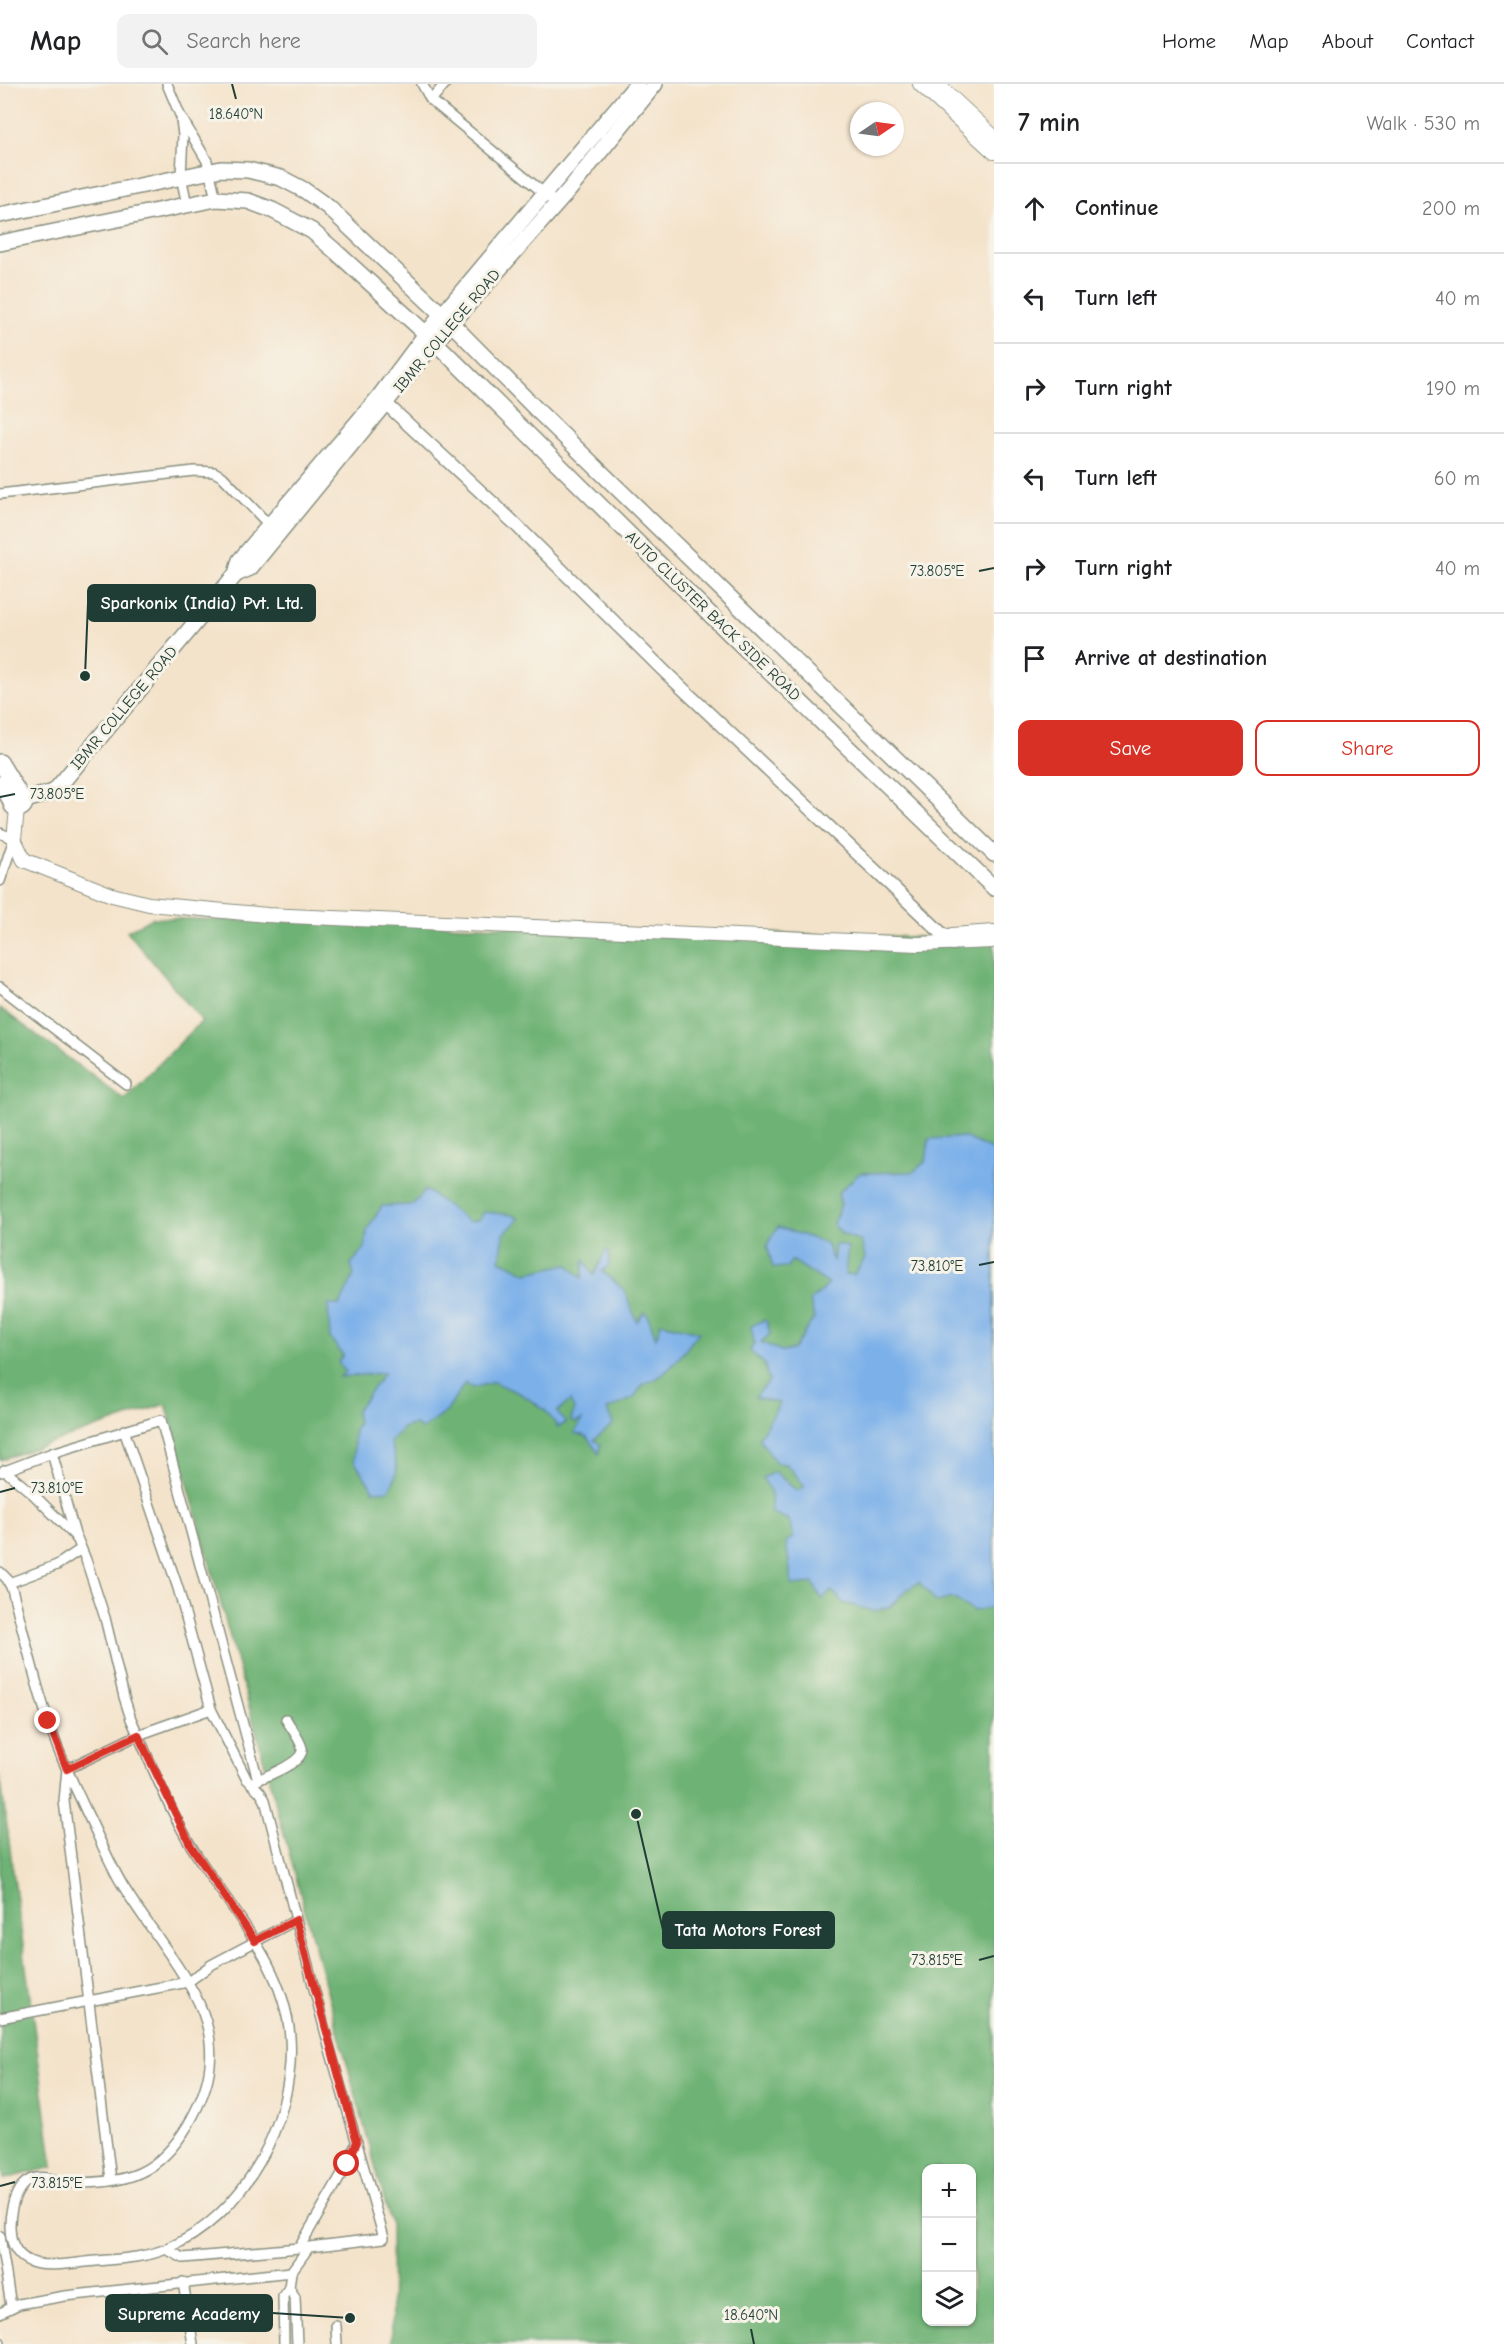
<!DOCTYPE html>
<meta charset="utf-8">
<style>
:root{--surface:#fff;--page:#f2f2f2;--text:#202124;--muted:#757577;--line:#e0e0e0;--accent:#d93025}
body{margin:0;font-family:"Comic Neue",sans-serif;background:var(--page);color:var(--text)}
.controls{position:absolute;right:18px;bottom:18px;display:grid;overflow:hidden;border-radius:12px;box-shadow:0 2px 4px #0004}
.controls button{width:54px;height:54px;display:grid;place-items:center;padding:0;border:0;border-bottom:2px solid var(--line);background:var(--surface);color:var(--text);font:30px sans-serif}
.compass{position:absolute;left:850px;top:18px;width:54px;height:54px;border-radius:50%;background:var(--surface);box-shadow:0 2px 4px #0004;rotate:77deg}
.stop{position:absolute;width:18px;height:18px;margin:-14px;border:4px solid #d93025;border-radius:50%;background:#fff}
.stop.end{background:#d93025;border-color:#fff;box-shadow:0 2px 6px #0008}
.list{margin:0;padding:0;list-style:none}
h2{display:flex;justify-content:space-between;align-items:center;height:78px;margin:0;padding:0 24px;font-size:26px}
h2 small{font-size:20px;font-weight:400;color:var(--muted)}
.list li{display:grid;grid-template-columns:39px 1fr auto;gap:18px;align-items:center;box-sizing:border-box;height:90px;padding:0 24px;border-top:2px solid var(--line)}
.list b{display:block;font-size:22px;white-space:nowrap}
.list em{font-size:20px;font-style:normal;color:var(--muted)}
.actions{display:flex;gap:12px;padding:18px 24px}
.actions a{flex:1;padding:14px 0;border:2px solid var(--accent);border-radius:12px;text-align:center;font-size:21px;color:var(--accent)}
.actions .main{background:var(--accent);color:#fff}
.icon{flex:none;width:33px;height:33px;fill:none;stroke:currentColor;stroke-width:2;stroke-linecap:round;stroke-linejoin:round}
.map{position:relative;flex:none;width:994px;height:2260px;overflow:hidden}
header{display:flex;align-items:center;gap:36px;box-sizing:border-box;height:84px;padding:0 30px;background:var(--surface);border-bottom:2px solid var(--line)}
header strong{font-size:28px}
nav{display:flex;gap:33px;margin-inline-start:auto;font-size:21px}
.search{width:420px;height:54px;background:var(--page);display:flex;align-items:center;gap:15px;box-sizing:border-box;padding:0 21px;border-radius:12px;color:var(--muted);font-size:22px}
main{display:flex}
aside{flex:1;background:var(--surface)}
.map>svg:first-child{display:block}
.forest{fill:#6eb275;stroke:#467854;stroke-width:1.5;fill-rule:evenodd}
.water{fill:#7bb0e9;stroke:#4d768e;stroke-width:1.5}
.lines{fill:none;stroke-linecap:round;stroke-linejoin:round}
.minor-casing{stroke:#8a9080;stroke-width:12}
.tertiary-casing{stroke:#8a9080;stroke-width:15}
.secondary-casing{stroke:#8a9080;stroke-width:16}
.primary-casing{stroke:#8a9080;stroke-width:18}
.minor{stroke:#fff;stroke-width:9}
.tertiary{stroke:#fff;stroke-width:12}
.secondary{stroke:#fff;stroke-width:14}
.primary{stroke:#fff;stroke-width:15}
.route{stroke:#d93025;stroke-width:8}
.ticks{fill:none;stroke:#1f3d34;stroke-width:2}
.labels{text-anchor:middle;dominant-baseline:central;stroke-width:6;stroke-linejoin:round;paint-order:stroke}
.street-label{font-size:16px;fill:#1f3d34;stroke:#f7f3e8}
.ticks-label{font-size:15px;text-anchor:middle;fill:#1f3d34;stroke:#f7f3e8;stroke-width:6;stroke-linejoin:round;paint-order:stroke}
.leader{fill:none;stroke:#1f3d34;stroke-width:2}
.callout-dot{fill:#1f3d34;stroke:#f7f3e8;stroke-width:2}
.callout{fill:#1f3d34;stroke:#1f3d34;stroke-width:2}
.callout-label{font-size:18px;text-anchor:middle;font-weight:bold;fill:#fff}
</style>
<header>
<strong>Map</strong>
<div class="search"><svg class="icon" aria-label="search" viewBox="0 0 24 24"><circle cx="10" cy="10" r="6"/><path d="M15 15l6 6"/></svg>Search here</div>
<nav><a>Home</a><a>Map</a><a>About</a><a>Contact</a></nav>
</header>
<main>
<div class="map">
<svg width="994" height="2260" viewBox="0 0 994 2260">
<rect width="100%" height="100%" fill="#f7f3e8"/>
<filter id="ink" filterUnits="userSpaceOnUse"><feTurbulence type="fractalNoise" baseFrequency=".0167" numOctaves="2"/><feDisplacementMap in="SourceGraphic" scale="12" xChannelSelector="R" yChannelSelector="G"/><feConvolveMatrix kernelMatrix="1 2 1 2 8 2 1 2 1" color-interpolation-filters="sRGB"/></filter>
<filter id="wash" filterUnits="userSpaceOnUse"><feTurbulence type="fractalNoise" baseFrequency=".008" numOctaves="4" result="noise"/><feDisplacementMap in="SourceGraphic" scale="24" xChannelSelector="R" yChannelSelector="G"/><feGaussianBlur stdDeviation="1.35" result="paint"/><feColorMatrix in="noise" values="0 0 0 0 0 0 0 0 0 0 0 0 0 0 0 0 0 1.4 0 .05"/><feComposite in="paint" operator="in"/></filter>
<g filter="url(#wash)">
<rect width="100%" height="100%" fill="#f4e3cb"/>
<g class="forest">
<path d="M153,834l841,21v1405h-602l-1,-120 -225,-820 -166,56v-452l124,91 78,-78 -75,-90zM926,2084h46v154h-46z"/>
<polygon points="0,1691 53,2083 4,2095 0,2071"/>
</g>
<g class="water">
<path d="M964,1053l30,14v456l-21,4 -20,-13 -17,4 -17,-20 -15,10 -14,15 -17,4 -29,-8 -12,-12 -10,8 -9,-16 -21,2 -6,-43 7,-5 -4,-17 -19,-8c3,-14 2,-22 -8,-34l13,-6 22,19 8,-5 -19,-22 -10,-1 -17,-25 21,-35 -25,-6 14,-16 -4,-16 -15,-15 4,-7 -3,-17 13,-6 3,2 3,12 -9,8 22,10 11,-3 20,-31 -4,-17 19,-17 -37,-24 -5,7 -14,1 -6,-23 11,-18 48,16 7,18 2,-17 13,3 -3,27 9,1 11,-17 -4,-17 -19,-7 -9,-10 8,-20 -3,-11 22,-20 53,-1 13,-11 3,-22z"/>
<path d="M426,1106l43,32 11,-3 4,-7 28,3 7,4 -15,15 -4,26 27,13 40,-9 15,14 2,-18 10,15 12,-25 3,2v14l-7,5 22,19 13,32 7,-10 3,2 9,24 5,-15 38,9c-16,20 -31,46 -56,52l-9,14 -27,12 6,14 -19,16 6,4 -1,10 -13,-18 -12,-3 8,-13 -7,3 -4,-2 3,-12 -4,-8 -13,11 9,11 -8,4 -13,-17 -24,-16 -27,-12 -22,6 -7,-5 -18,28 -25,18 -7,-4 -11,2 -14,15c7,22 11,28 -1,48l-15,1 -20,-30v-31l4,-7 -2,-12 28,-38 -45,4 7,-5 -8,-10 5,-7 -13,-17 -2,-33h12l14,-30 -3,-11 14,-16 2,-18 15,-24 30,-1z"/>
</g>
</g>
<g filter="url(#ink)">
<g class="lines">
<g class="minor-casing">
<g id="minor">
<polyline points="167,0 180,31 207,77 216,115"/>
<polyline points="422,0 431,16 557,120"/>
<polyline points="431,16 445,0"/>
<polyline points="181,36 183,51 181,92 187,121"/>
<polyline points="0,410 194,387 214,388 223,393 272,444"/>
<polyline points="0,749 14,755 0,797"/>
<polyline points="0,903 126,1000"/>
<polyline points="124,1346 178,1504 211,1625 246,1694 260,1708 265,1716 329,1962 384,2154 309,2163 291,2188 289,2204 283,2212 284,2260"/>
<polyline points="52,1369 76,1454"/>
<polyline points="2,1388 52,1369 161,1336 258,1696"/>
<path d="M0,1488l7,7 5,10c14,52 26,107 45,157 9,23 20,45 30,67 12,24 22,50 36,73 10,16 21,32 32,47 27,41 61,80 55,132 -2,22 -11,41 -22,60 -30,50 -60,58 -116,58 -13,0 -26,-9 -40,-4 -21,8 -26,47 -19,65 11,27 42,21 65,19 28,-4 62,-3 88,-14 78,-32 130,-129 124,-212 -6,-76 -63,-130 -100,-193 -23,-39 -40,-83 -59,-125l-7,-22 -19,-79 -19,-58 -9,-22 -44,-44 -29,-24"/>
<polyline points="9,1499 57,1481 81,1465"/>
<path d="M254,1698c11,-6 51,-19 48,-34 -2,-9 -11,-20 -16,-29"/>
<polyline points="0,1934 188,1898 211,1881 296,1836"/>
<polyline points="111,2096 64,1717 67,1685 138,1651 211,1625"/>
<polyline points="0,2152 11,2222"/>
<polyline points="166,2165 183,2174 299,2164 347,2081 357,2058"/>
<polyline points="183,2198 193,2260"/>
<polyline points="289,2204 295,2213 297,2260"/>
<polyline points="0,2229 19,2220 65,2212 291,2188"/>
<polyline points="336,2242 337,2260"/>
<polyline points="0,2258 0,2260"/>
</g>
</g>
<g class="tertiary-casing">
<polyline id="tertiary" points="381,315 511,436 665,588 953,860"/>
</g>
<g class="secondary-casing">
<g id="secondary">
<polyline points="920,0 994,68"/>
<polyline points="937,0 994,53"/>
<polyline points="17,725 14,755 24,776 112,811 149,820 267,831 918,860 994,857"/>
<polyline points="952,851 994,848"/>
</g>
</g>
<g class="primary-casing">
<g id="primary">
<polyline points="0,131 221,85 248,86 281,94 304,106 328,123 451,239 538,327 994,770"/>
<polyline points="0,159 216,115 248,117 272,126 312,147 334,166 435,258 730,550 994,804"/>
<polyline points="236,490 250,484 435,258 569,106 655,0"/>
<polyline points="0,678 20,711"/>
<polyline points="0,700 11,717"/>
<circle cx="18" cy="718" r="7"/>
<polyline points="25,716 54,708 236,490 240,476 379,313 426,250 637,0"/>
</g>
</g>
<use href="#minor" class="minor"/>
<use href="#tertiary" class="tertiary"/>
<use href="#secondary" class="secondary"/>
<use href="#primary" class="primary"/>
</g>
</g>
<g class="lines" filter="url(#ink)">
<polyline class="route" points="48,1637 67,1685 138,1651 191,1762 255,1857 296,1836 357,2058 347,2080"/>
</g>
<path class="ticks" d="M232,0l4,15M979,487l15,-3M0,713l15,-3M979,1181l15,-3M0,1408l15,-4M979,1876l15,-4M0,2102l15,-4M751,2245l3,15"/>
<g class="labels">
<g class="street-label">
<text transform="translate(447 247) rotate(-50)">IBMR COLLEGE ROAD</text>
<text transform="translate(713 532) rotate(44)">AUTO CLUSTER BACK SIDE ROAD</text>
<text transform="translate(124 624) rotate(-50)">IBMR COLLEGE ROAD</text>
</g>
</g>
<g class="ticks-label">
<text x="236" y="35">18.640°N</text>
<text x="937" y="492">73.805°E</text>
<text x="57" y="715">73.805°E</text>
<text x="937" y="1187">73.810°E</text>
<text x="57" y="1409">73.810°E</text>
<text x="937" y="1881">73.815°E</text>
<text x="57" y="2104">73.815°E</text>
<text x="751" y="2236">18.640°N</text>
</g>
<path class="leader" d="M85 592L88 519M636 1730L663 1846M350 2234L272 2229"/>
<g class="callout-dot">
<circle cx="85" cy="592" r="6"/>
<circle cx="636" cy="1730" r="6"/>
<circle cx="350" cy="2234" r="6"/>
</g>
<g class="callout">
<rect x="88" y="501" width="227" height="36" rx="6"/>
<rect x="663" y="1828" width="171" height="36" rx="6"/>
<rect x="106" y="2211" width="166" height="36" rx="6"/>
</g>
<g class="callout-label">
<text x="202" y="525">Sparkonix (India) Pvt. Ltd.</text>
<text x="748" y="1852">Tata Motors Forest</text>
<text x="189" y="2236">Supreme Academy</text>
</g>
</svg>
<div class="controls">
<button>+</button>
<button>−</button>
<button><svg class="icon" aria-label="layers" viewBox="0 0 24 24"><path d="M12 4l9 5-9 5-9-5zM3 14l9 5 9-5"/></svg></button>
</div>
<svg class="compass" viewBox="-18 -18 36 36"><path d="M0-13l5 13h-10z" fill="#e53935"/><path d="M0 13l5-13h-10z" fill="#757577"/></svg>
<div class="stop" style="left:347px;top:2080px"></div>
<div class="stop end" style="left:48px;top:1637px"></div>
</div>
<aside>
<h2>7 min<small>Walk · 530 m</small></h2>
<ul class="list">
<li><svg class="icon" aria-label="ahead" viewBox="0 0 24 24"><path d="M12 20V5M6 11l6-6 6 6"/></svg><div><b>Continue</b></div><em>200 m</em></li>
<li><svg class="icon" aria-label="left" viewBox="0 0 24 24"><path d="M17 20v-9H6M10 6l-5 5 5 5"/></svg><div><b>Turn left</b></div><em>40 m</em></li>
<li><svg class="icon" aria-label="right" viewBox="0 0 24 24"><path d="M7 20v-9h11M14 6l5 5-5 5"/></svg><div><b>Turn right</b></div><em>190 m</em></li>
<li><svg class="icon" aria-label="left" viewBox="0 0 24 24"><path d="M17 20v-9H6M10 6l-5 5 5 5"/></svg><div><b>Turn left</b></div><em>60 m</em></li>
<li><svg class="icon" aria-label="right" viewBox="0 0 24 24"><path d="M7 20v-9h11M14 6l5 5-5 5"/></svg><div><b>Turn right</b></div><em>40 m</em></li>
<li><svg class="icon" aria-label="arrive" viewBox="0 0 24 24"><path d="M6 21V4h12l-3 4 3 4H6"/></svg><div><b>Arrive at destination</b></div></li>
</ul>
<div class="actions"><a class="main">Save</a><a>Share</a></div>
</aside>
</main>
